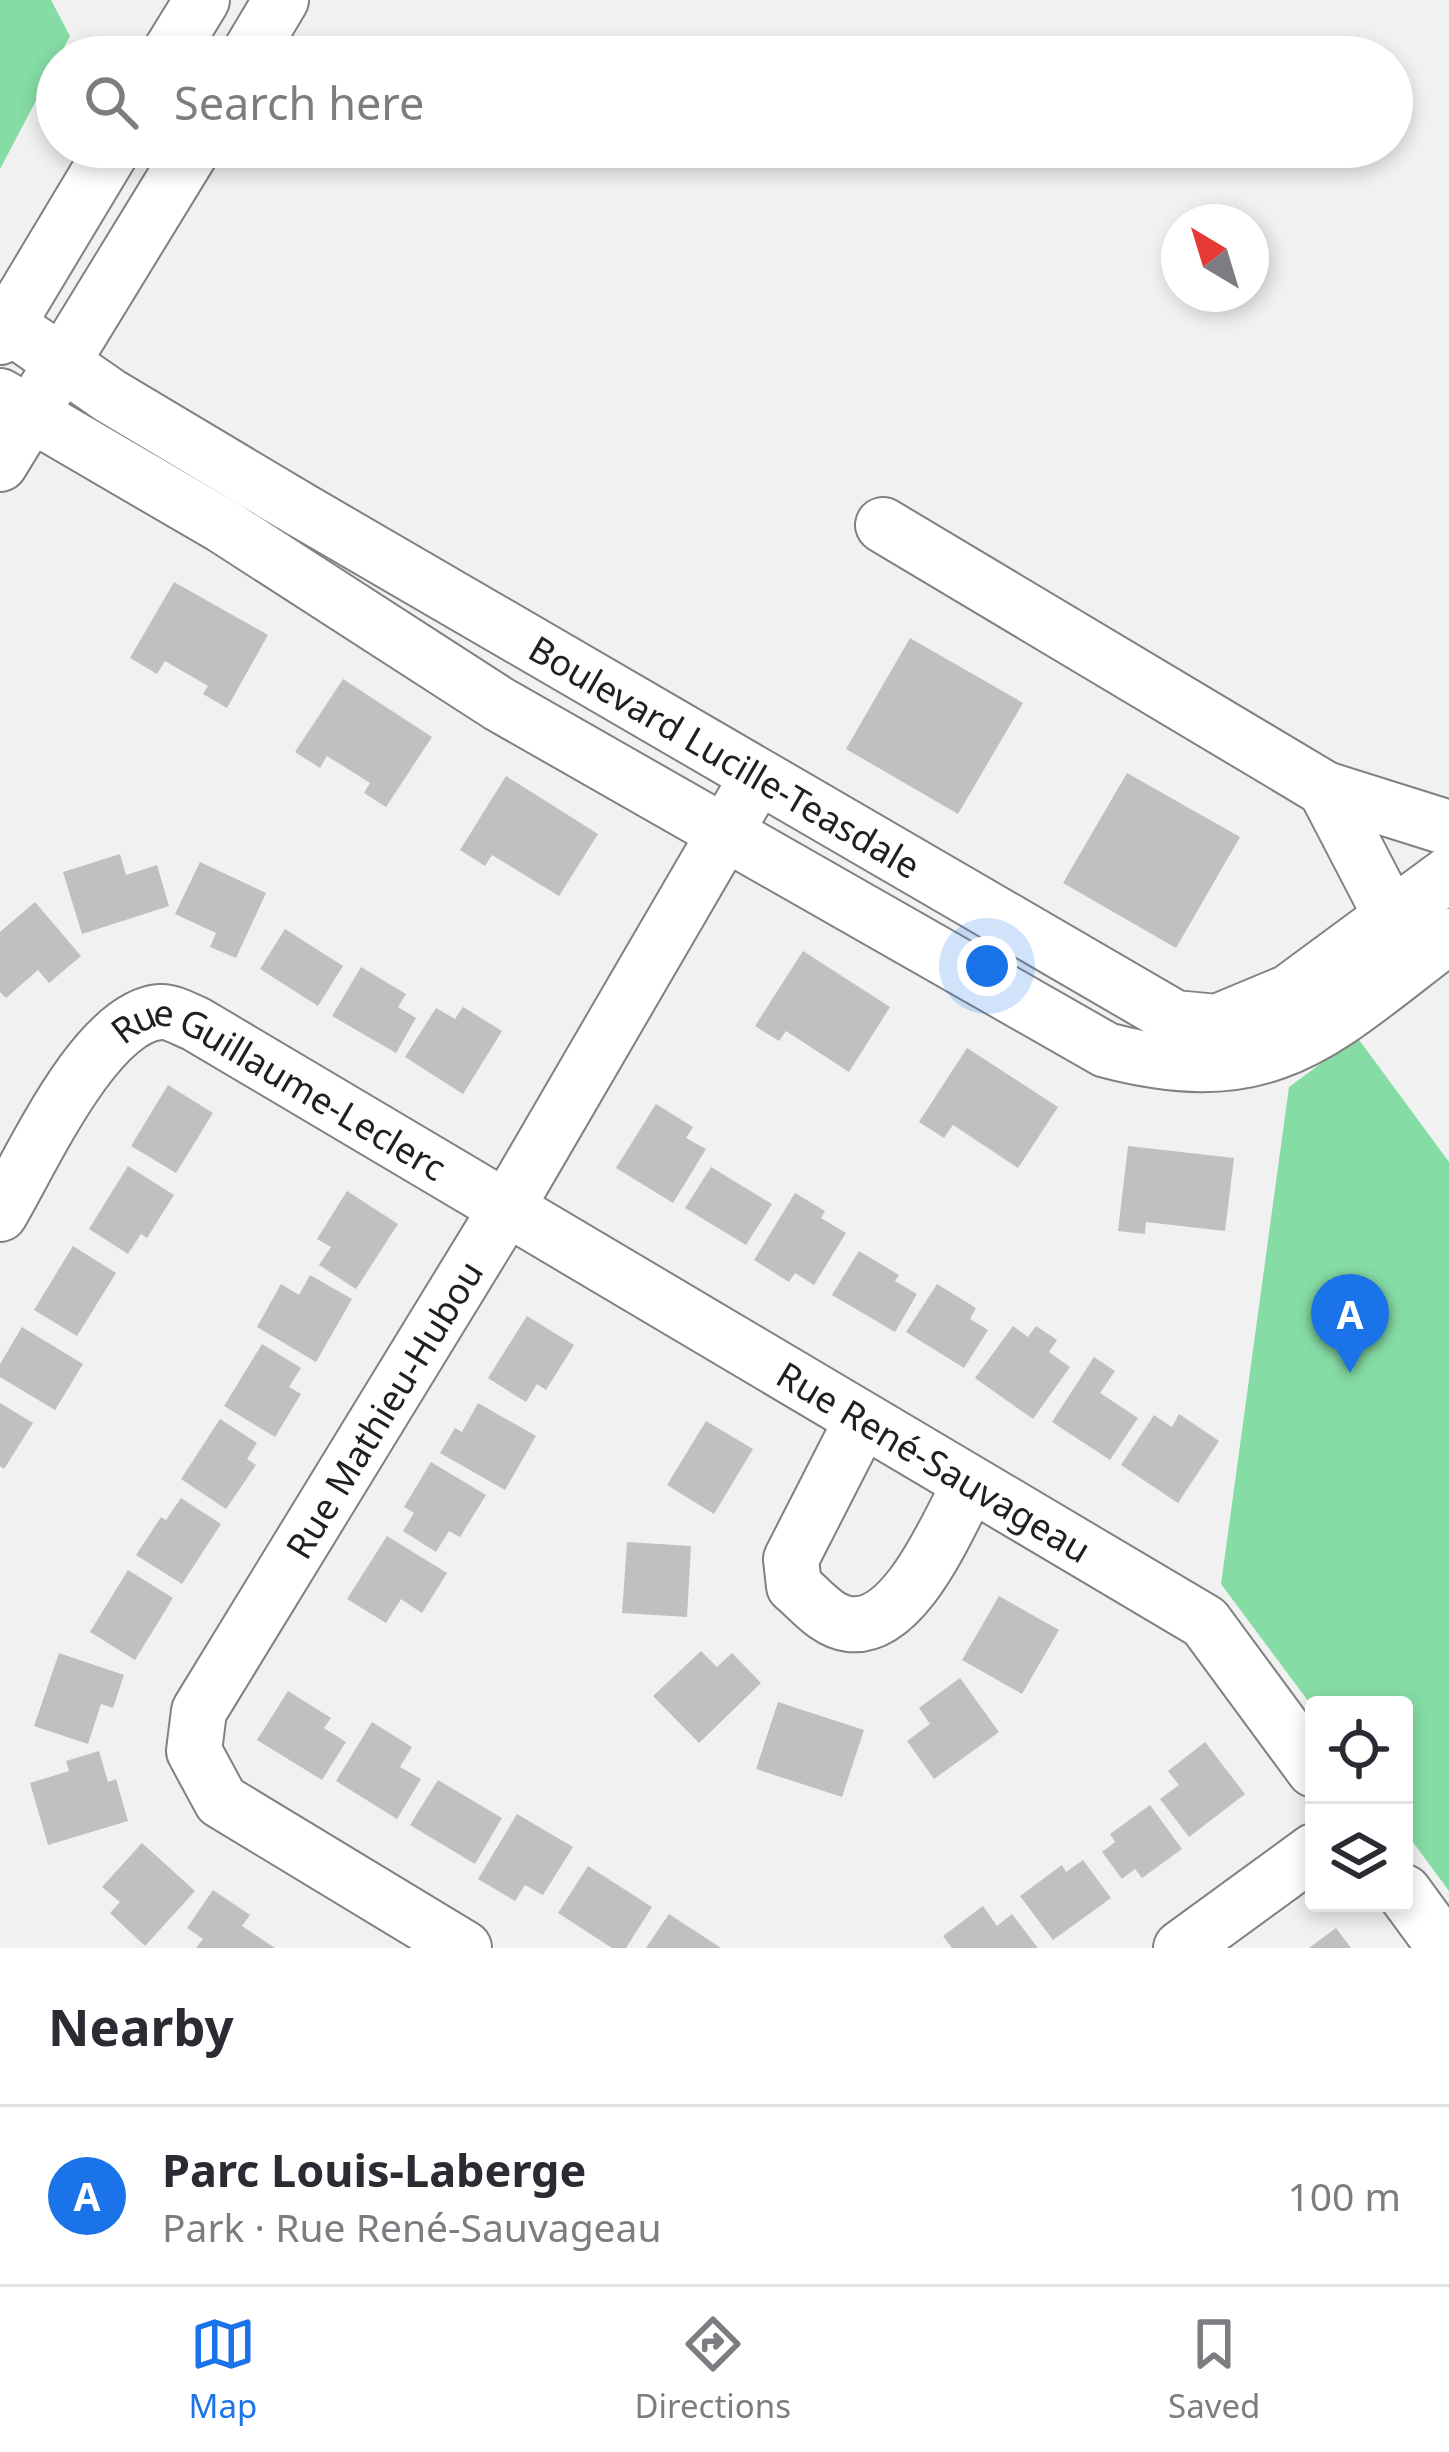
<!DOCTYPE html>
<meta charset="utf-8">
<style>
:root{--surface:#fff;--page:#f2f2f3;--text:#2b2b33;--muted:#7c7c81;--line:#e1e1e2;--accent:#1a73e8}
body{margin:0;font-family:"Noto Sans",sans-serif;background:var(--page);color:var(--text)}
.controls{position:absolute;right:36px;bottom:36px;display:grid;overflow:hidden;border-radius:12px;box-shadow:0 6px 18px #0003}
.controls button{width:108px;height:108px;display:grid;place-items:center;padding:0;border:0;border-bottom:3px solid var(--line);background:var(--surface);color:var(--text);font:60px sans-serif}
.compass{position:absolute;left:1161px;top:204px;width:108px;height:108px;border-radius:50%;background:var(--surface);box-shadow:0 6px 18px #0003;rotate:322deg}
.you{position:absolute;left:987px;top:966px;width:42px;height:42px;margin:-30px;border:9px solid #fff;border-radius:50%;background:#1a73e8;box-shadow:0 0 0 18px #1a73e833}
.badge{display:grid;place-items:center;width:78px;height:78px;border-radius:50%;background:var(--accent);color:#fff;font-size:39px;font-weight:700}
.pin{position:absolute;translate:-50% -99px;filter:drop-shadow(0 3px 6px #0008)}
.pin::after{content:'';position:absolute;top:63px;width:42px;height:36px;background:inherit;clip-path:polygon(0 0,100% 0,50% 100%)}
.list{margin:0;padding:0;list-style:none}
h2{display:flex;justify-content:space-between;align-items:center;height:156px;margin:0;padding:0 48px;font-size:51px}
h2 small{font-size:39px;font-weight:400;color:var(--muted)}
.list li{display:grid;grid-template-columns:78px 1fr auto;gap:36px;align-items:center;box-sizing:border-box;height:180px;padding:0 48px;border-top:3px solid var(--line)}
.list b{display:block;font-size:45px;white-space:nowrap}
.list p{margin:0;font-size:39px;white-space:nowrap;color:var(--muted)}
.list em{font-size:39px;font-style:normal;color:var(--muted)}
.icon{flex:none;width:66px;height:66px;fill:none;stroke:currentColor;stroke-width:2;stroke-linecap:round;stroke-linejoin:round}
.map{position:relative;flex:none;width:1449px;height:1948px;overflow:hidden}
.search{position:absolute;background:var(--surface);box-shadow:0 6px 18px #0003;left:36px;right:36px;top:36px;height:132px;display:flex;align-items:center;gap:30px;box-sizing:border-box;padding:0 42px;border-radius:66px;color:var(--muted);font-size:45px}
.sheet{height:336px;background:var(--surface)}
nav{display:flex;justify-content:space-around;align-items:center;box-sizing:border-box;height:168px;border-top:3px solid var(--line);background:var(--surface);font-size:33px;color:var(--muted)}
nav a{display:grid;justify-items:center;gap:6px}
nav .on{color:var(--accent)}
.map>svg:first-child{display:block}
.green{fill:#86dca5}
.building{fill:#c1c0c0}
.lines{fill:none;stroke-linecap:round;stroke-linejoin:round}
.minor-casing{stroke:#818182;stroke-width:58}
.highway-casing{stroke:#818182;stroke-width:70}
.minor{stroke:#fff;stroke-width:54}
.highway{stroke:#fff;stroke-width:66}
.labels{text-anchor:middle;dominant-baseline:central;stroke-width:12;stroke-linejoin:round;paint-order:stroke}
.street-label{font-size:36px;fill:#202021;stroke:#fff}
</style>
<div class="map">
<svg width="1449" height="1948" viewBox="0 0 1449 1948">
<rect width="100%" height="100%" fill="#f1f1f2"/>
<g class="green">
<polygon points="0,0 51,0 70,36 0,169"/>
<polygon points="1357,1037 1449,1162 1449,1891 1404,1830 1404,1705 1314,1709 1221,1584 1289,1087"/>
</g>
<g class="building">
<polygon points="174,582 268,635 227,708 203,694 208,686 165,661 157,674 130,658"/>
<polygon points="910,638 1023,703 958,814 846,749"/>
<polygon points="343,679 432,737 386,807 364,793 370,783 327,756 320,768 295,752"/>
<polygon points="1127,773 1240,837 1176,948 1063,883"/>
<polygon points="506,776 598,834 559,896 492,855 485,866 460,850"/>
<polygon points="120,854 126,875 157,865 169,906 82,934 63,872"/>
<polygon points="200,862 266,893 236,958 210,947 216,933 175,914"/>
<polygon points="35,902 81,956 49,983 38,970 6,998 0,992 0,932"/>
<polygon points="285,929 343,966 318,1006 260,969"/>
<polygon points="803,951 890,1007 849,1072 786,1031 779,1041 755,1026"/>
<polygon points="361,967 406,994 398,1007 416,1018 396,1053 332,1016"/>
<polygon points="463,1007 502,1031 463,1094 405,1057 436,1008 455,1019"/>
<polygon points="967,1048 1058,1107 1018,1168 953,1125 944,1138 919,1122"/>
<polygon points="168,1085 213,1113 176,1173 131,1146"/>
<polygon points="656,1104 693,1127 686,1138 706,1149 673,1203 616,1168"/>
<polygon points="1128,1146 1234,1158 1225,1231 1146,1222 1145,1234 1118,1231"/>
<polygon points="128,1166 174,1195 147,1238 141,1234 128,1254 89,1229"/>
<polygon points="711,1167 772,1204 746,1245 685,1208"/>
<polygon points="347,1191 398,1224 356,1289 319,1265 331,1247 317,1239"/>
<polygon points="795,1193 825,1211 821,1218 846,1233 814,1285 795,1273 789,1282 754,1260"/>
<polygon points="73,1246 116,1273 77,1336 34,1310"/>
<polygon points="859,1251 899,1275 895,1281 917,1294 895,1332 832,1295"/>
<polygon points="310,1275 352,1299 316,1362 257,1327 281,1284 299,1295"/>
<polygon points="937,1284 976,1308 970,1319 988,1330 964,1368 906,1332"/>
<polygon points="527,1316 574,1345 546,1390 537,1384 526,1402 488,1378"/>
<polygon points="1013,1326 1028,1337 1036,1326 1057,1340 1049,1352 1070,1367 1033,1419 975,1378"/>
<polygon points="22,1327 83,1364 55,1410 0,1377 0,1364"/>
<polygon points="262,1344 301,1368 289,1387 301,1394 275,1437 224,1406"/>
<polygon points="1094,1357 1115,1371 1100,1393 1138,1418 1110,1460 1052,1422"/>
<polygon points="0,1403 33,1423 4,1469 0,1466"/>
<polygon points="478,1403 536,1436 505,1490 440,1453 455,1428 462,1432"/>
<polygon points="1179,1414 1219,1441 1178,1503 1121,1465 1154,1415 1172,1427"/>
<polygon points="220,1419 257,1443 247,1459 256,1465 226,1509 181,1479"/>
<polygon points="706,1421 753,1449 714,1514 667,1485"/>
<polygon points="431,1462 486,1495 460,1537 449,1531 436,1552 403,1531 414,1513 404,1507"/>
<polygon points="181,1498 221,1524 182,1584 136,1555 161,1517 166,1520"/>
<polygon points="387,1536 447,1573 422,1613 401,1599 386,1623 347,1599"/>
<polygon points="627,1542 691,1546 687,1617 622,1613"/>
<polygon points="128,1570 173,1598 135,1660 90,1632"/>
<polygon points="999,1596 1059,1630 1022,1694 962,1660"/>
<polygon points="701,1651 717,1667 732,1653 761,1683 699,1743 653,1696"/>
<polygon points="59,1653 124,1675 113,1708 101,1704 88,1744 34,1726"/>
<polygon points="960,1678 999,1732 934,1779 907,1741 930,1724 919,1708"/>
<polygon points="288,1691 331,1718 324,1728 346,1742 322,1780 257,1740"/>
<polygon points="778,1702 864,1730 842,1797 756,1769"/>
<polygon points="372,1722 412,1747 400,1767 421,1779 397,1819 336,1781"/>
<polygon points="1205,1742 1245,1794 1189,1837 1160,1799 1179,1785 1168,1771"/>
<polygon points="99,1751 108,1782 116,1779 128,1821 48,1845 30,1783 69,1771 66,1761"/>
<polygon points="438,1780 502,1818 475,1864 410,1825"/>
<polygon points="1150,1805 1182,1849 1142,1878 1135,1869 1122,1879 1102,1852 1115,1842 1110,1834"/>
<polygon points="517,1814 573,1847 543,1895 525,1885 515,1901 478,1879"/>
<polygon points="142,1843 195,1891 145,1946 110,1913 120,1902 102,1887"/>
<polygon points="1083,1860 1111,1898 1053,1940 1020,1896 1062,1865 1066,1872"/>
<polygon points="588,1866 652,1907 626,1948 612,1948 558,1913"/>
<polygon points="213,1890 250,1915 242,1926 275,1948 196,1948 203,1939 187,1928"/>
<polygon points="983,1906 997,1926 1012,1914 1038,1948 952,1948 943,1936"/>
<polygon points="669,1914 721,1948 646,1948"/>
<polygon points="1336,1928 1351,1948 1309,1948"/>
</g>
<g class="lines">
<g class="minor-casing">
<g id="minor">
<polyline points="167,57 202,0"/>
<polyline points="247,57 281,0"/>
<path id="s1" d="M8,325l102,71 191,114 874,508 42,4 72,-30 160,-118"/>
<polyline points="0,337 114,147"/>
<path d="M0,396l223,130 276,178 607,346c167,44 218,-20 343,-114"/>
<polyline points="0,464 194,147"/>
<polyline points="883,525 1325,789"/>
<polyline points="1391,916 1325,789 1449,828"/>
<path id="s2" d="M0,1214c31,-52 95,-197 160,-202 11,-1 26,8 36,12l1009,598 109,148"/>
<path d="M862,1420l-71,139 3,27c17,14 32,35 55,38 56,7 98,-98 120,-138"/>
<polyline points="1404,1892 1445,1948"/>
<path id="s3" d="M464,1948l-243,-147 -27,-50 5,-40 307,-502 238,-409"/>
<polyline points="1181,1948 1314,1851"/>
</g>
</g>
<g class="highway-casing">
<polyline id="highway" points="0,320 8,325"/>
</g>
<use href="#minor" class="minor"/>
<use href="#highway" class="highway"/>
</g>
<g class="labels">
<g class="street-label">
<text stroke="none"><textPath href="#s1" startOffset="837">Boulevard Lucille-Teasdale</textPath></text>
<text stroke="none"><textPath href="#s2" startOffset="402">Rue Guillaume-Leclerc</textPath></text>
<text stroke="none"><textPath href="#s3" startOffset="735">Rue Mathieu-Hubou</textPath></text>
<text stroke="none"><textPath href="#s2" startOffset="1161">Rue René-Sauvageau</textPath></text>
</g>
</g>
</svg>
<div class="controls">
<button><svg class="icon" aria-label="locate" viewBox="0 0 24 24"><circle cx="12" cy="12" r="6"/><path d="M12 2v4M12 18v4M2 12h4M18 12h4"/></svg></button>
<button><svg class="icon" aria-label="layers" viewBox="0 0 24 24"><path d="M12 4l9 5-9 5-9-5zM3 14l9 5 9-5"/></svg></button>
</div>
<svg class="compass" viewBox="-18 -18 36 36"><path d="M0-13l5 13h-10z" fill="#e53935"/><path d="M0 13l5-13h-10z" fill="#7c7c81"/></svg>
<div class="you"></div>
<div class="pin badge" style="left:1350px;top:1373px">A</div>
<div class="search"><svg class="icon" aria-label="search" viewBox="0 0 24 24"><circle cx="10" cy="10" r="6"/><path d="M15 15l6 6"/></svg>Search here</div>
</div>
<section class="sheet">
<h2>Nearby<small></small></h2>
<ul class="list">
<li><span class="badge">A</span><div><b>Parc Louis-Laberge</b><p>Park · Rue René-Sauvageau</p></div><em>100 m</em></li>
</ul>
</section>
<nav>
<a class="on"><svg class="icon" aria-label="map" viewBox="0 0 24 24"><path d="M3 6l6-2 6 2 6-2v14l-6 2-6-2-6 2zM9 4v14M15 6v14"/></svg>Map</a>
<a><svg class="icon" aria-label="directions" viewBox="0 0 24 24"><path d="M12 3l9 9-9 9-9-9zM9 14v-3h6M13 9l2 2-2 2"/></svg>Directions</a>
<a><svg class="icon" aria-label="saved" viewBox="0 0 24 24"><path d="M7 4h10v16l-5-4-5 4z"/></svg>Saved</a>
</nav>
